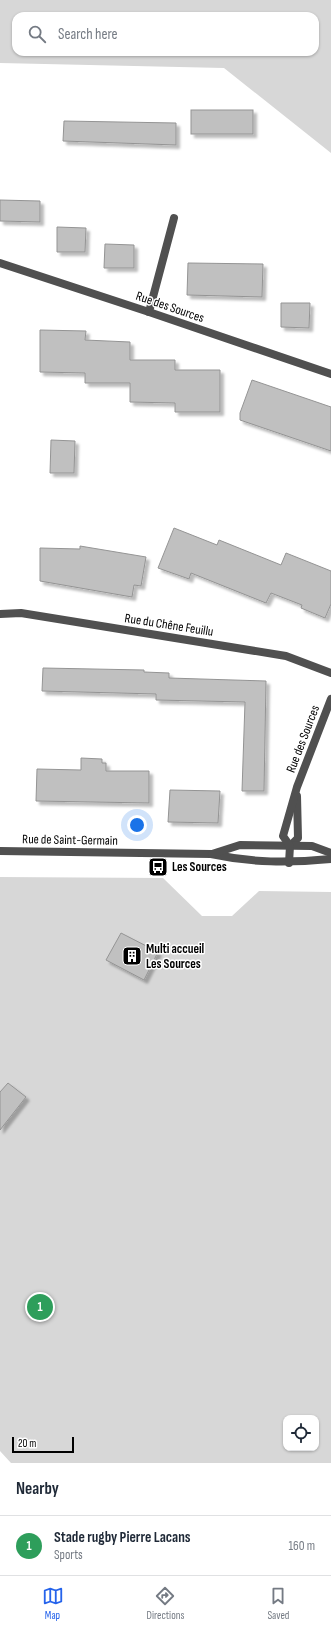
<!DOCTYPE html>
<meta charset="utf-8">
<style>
:root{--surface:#fff;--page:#f6f6f7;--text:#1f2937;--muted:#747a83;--line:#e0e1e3;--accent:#2563eb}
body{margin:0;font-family:"Sofia Sans Condensed",sans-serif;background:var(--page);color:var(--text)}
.controls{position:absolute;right:12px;bottom:12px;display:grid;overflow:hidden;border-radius:8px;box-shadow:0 1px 3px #0004}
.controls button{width:36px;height:36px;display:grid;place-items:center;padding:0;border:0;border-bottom:1px solid var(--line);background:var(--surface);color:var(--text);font:20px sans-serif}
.scale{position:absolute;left:12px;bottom:10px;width:62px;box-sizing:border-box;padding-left:4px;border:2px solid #000;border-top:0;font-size:11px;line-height:14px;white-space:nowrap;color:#000;-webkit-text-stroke:3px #fff;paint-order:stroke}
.you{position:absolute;left:137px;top:825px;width:14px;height:14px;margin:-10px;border:3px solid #fff;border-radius:50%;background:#1a73e8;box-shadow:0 0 0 6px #1a73e833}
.badge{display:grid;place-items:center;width:26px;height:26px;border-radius:50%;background:var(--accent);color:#fff;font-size:13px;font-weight:700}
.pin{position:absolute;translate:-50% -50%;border:2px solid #fff;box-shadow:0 1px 4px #0006}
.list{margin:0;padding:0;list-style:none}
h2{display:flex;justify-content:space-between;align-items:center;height:52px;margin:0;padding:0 16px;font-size:17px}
h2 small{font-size:13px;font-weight:400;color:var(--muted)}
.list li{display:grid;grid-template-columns:26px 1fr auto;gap:12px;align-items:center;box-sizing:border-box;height:60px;padding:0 16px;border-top:1px solid var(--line)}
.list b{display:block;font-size:15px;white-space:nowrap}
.list p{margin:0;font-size:13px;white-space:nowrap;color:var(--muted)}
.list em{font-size:13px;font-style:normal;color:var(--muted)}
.icon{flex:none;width:22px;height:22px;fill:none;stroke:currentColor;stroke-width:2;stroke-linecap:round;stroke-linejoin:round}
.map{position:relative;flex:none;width:331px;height:1463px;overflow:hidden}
.search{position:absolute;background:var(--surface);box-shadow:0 1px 3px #0004;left:12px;right:12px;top:12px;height:44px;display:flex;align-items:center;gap:10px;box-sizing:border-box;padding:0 14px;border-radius:12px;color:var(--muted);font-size:15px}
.sheet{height:112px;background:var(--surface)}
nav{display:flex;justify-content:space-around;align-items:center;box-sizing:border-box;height:56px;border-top:1px solid var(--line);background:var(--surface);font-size:11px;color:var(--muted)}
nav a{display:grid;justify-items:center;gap:2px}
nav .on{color:var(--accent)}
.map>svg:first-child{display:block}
.green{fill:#d7d7d7;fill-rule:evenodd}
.building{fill:#c0c0c0;stroke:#949494;filter:url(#shadow)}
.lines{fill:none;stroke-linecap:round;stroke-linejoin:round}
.minor{stroke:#505050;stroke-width:8}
.labels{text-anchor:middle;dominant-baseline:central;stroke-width:3;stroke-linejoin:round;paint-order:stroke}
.street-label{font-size:13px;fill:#000;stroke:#fff}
.poi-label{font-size:13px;font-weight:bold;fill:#000;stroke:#fff;text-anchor:start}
</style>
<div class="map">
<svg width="331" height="1463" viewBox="0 0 331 1463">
<defs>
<filter id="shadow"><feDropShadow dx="3.5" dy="3.5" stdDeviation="1" flood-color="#0004"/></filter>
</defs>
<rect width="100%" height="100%" fill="#fff"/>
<g class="green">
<path d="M0,0h331v153l-107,-85 -224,-5zM16,16h299v36h-299z"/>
<path d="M0,877l163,1 39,38h30l27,-25 72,1v571h-320l-11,-12zM286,1418h30v30h-30z"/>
</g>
<g class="building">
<rect x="191" y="110" width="62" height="24"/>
<polygon points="64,121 176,123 176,145 63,141"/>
<polygon points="0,200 40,201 40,222 0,221"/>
<polygon points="57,227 86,228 85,252 57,252"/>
<polygon points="105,244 134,245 134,268 104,268"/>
<polygon points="188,263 263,264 262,297 187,295"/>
<polygon points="281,303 310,303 309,328 281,327"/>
<polygon points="40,330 86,331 85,340 130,342 130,360 175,360 175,370 220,370 220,412 175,412 175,403 130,402 130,383 85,383 85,373 40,372"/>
<polygon points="252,380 331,407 331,451 240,420 240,413"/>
<polygon points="51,440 75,441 74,473 50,473"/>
<polygon points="174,528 217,545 219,540 281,565 286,553 331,571 331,604 325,618 301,608 302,605 271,593 266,603 191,573 189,579 158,568"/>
<polygon points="80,546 146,557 141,586 134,585 132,597 40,581 40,548 80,549"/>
<polygon points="43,668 144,670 144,672 169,673 169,678 266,681 264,791 242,791 245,702 156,700 156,694 42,691"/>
<polygon points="81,758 102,759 102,763 106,763 106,771 149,771 149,803 36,801 37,769 81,770"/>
<polygon points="170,790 220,791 218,823 168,822"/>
<polygon points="121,933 158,952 144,980 106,960"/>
<polygon points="8,1083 26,1097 0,1130 0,1092"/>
</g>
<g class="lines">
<g class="minor">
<polyline points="0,263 149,312 331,374"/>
<polyline points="149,312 174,218"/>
<polyline points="0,614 21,613 286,656 331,673"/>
<polyline points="290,846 298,838 297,796"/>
<path d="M0,851l211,3c42,9 77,9 120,5"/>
<polyline points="212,854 240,845 312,846 331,853"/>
<polyline points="289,863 290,846 283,836 297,787 331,699"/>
</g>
</g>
<defs>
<g id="bus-square" transform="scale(1)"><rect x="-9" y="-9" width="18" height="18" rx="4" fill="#000" stroke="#fff"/><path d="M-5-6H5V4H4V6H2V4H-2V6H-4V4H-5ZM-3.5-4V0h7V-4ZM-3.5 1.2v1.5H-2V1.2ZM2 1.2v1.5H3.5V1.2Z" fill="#fff"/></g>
<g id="building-square" transform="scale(1)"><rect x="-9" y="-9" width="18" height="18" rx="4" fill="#000" stroke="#fff"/><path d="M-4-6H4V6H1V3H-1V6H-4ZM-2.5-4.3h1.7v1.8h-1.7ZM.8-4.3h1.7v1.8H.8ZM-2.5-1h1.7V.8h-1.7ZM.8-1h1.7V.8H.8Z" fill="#fff"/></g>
</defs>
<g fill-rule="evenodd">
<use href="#bus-square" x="158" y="867"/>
<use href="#building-square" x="132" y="956"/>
</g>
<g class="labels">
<g class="street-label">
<text transform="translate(170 307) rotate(19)">Rue des Sources</text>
<text transform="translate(169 625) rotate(9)">Rue du Chêne Feuillu</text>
<text transform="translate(303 739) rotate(-69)">Rue des Sources</text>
<text transform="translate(70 840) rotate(1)">Rue de Saint-Germain</text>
</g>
<g class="poi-label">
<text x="172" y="867">Les Sources</text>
<text x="146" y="949">Multi accueil<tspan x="146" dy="15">Les Sources</tspan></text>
</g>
</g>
</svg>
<div class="controls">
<button><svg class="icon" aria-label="locate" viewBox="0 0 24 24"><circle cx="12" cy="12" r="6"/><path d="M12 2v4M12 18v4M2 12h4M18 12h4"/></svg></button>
</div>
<div class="scale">20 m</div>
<div class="you"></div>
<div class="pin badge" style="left:40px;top:1307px;background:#2e9e5b">1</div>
<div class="search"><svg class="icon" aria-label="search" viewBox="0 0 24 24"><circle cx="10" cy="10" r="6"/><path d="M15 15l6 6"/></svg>Search here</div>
</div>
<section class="sheet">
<h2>Nearby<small></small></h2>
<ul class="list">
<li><span class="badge" style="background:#2e9e5b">1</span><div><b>Stade rugby Pierre Lacans</b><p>Sports</p></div><em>160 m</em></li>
</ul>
</section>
<nav>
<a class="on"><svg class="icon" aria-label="map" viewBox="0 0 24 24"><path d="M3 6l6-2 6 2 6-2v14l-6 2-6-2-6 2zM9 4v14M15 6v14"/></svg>Map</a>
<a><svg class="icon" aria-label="directions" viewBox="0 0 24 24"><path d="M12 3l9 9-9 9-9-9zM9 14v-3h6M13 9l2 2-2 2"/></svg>Directions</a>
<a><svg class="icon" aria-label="saved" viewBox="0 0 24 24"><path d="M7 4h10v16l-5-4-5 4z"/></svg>Saved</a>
</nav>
